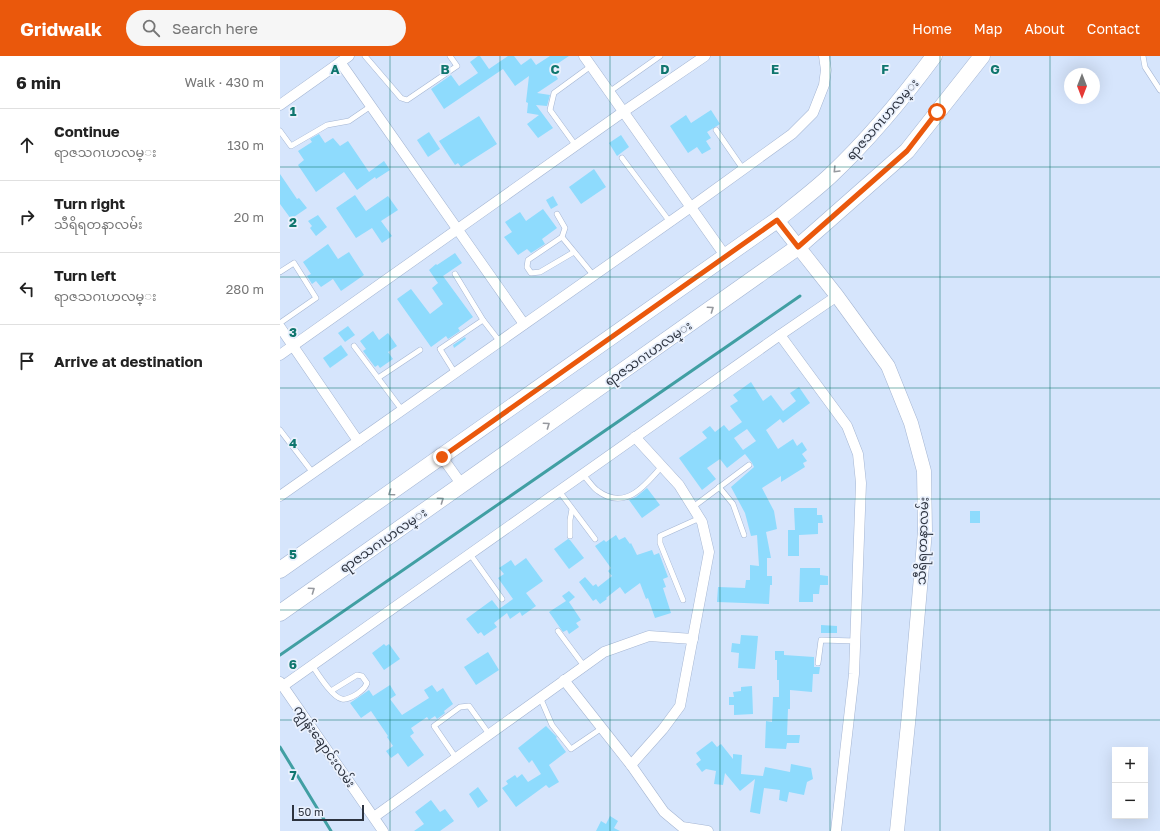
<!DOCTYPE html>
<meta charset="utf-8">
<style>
:root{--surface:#fff;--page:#f6f6f6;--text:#222;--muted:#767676;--line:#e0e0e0;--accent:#ea580c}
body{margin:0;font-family:"Golos Text","Noto Sans Myanmar",sans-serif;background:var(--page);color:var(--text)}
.controls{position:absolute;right:12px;bottom:12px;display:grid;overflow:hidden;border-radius:0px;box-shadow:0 4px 16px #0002}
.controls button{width:36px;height:36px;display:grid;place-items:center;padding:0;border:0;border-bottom:1px solid var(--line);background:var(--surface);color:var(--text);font:20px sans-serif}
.compass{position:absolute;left:784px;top:12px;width:36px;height:36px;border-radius:50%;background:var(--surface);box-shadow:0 4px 16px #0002;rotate:180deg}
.scale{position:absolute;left:12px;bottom:10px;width:72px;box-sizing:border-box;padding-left:4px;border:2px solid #2d333f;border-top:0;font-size:11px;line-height:14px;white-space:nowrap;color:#2d333f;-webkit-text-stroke:3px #eaf1fd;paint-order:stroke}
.stop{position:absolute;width:12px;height:12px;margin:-9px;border:3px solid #ea580c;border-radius:50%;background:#fff}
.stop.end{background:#ea580c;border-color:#fff;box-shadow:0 1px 4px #0008}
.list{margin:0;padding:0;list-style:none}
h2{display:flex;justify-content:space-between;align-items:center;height:52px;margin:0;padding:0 16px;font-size:17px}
h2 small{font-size:13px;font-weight:400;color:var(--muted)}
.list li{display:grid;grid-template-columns:26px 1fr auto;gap:12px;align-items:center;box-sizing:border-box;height:72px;padding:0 16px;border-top:1px solid var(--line)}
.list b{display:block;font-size:15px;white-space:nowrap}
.list p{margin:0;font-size:13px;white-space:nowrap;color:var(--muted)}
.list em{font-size:13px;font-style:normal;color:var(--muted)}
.icon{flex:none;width:22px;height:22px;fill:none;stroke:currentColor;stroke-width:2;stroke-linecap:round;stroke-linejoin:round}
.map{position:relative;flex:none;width:880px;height:775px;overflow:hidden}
header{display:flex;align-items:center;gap:24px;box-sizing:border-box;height:56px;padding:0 20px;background:var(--accent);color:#fff}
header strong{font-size:19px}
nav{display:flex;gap:22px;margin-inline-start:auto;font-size:14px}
.search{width:280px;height:36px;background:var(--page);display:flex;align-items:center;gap:10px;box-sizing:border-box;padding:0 14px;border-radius:22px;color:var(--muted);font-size:15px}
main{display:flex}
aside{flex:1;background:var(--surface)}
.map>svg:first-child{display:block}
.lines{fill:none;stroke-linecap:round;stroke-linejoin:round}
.stream{stroke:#419fa3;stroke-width:3}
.building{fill:#8edbfd;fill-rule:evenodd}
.service-casing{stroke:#a5b6d3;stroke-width:6}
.minor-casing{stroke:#a5b6d3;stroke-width:11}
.secondary-casing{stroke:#a5b6d3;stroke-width:15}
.primary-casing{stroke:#a5b6d3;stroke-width:17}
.service{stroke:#fff;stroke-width:5}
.minor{stroke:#fff;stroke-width:10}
.secondary{stroke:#fff;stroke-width:14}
.primary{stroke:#fff;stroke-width:16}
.oneway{stroke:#96999f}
.route{stroke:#ea580c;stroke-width:5}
.grid{fill:none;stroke:#0f766e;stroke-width:1;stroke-opacity:0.55}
.labels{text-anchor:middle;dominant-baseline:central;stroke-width:3.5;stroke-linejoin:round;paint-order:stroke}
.street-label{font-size:13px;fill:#2d333f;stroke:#eaf1fd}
.grid-label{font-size:13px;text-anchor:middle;font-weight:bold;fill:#0f766e;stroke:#eaf1fd;stroke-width:3.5;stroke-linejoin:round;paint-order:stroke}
</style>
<header>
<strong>Gridwalk</strong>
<div class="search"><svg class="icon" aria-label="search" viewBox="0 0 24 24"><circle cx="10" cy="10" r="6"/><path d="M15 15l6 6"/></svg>Search here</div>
<nav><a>Home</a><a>Map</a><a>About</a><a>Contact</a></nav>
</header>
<main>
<aside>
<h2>6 min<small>Walk · 430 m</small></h2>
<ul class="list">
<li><svg class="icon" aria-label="ahead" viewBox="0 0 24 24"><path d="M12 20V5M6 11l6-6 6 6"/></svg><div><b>Continue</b><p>ရာဇသဂၤဟလမ္း</p></div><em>130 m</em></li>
<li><svg class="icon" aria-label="right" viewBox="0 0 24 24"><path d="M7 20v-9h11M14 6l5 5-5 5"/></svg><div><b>Turn right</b><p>သီရိရတနာလမ်း</p></div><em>20 m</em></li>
<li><svg class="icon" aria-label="left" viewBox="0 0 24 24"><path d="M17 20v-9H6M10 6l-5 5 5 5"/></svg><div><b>Turn left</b><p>ရာဇသဂၤဟလမ္း</p></div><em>280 m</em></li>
<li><svg class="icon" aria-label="arrive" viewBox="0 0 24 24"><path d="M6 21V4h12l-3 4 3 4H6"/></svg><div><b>Arrive at destination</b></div></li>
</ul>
</aside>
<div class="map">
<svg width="880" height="775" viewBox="0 0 880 775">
<rect width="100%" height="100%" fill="#d6e5fc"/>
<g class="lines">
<g class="stream">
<polyline points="0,599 520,240"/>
<polyline points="0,691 51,775"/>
</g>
</g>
<g class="building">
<polygon points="198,0 200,0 209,13 228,0 234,0 241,9 251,2 256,9 270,0 289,0 271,12 278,23 257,37 270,39 267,50 256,49 273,72 258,82 247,68 259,59 247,57 248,47 246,46 249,20 235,30 223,13 164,53 151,33 171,19 179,30 198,17 190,6"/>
<polygon points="431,54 440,68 427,76 431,82 426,85 431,93 422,98 417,91 408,97 390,70 406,59 411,67"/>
<polygon points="199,60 217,88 181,111 178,107 175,109 159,85"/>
<polygon points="149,76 160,93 148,101 137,84"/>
<polygon points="39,78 45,87 53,82 60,90 68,85 89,116 104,105 110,114 96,123 95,121 77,134 64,116 36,136 18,109 24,104 18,95 32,86 30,83"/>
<polygon points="341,79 349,91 337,100 329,87"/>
<polygon points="314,113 326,131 301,148 289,131"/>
<polygon points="0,118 17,143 19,142 27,152 11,163 0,148"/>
<polygon points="75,139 86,155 108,140 118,154 101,165 112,180 102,187 92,172 76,182 56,152"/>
<polygon points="273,140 278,149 271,153 266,144"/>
<polygon points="263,153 277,172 262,183 265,188 251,197 247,193 238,199 224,181 232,176 225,166 240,156 246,165"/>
<polygon points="38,159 47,171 36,180 30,172 32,170 28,165"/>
<polygon points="48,188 58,203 69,196 84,219 61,235 53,223 41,231 36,225 32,228 27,220 31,218 23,206"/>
<polygon points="175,197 182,207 163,220 193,261 178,272 180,275 168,283 166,280 151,291 117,243 131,233 150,258 163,248 152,232 158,227 149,214 156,208 157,209"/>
<polygon points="68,270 75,279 65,286 58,277"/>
<polygon points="93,275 99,284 108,277 117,290 108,296 113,303 100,312 98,309 95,311 83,295 86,293 80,285"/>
<polygon points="185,281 186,283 174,292 173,289"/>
<polygon points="61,289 68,299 50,312 43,302"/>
<path d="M471,326l12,19 8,-6 12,16 13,-10 -6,-8 9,-6 11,16 -27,20 -3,-4 -14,11 12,19 15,-10 4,7 5,-4 5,8 -5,4 5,7 -4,2 2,4 -24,15v-6l-19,12 12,23 3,18 -11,3 5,26h-4v18h5v9h-2l-1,19 -52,-2 1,-15 27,1 1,-8h4v-15l9,1 -2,-31 -6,1 -6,-23 -14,-26 23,-20 -2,-4 -7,-9 -18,14 -7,-9 -13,9 9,11 -14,11 -23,-32 28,-20 -5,-6 8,-6 5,6 9,-7 5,6 13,-9 -12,-16 8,-5 -5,-6zM467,373l9,12 -13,9 -9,-12z"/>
<polygon points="367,432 380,449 362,462 349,444 356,441"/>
<polygon points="514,452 537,452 537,459 542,459 543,467 538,467 538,478 519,479 519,500 508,500 508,474 515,474"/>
<rect x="690" y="455" width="10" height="12"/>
<polygon points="336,479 339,484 345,481 350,488 351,487 357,499 372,494 374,499 379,497 388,521 383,523 386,531 383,532 391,557 375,562 368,542 366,543 360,527 345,538 340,531 326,542 327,543 320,548 316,543 313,545 299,526 305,521 313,530 316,528 318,531 332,520 328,515 331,512 315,490 324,484 326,486"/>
<polygon points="288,483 290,484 304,502 289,513 274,493"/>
<polygon points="246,502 263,525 246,537 256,550 242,560 240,556 230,563 227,557 214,567 217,571 204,580 201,576 198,578 186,563 212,544 219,553 233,543 218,522 224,518 219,512 231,504 235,510"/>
<polygon points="520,512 540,512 540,519 548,520 548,529 540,529 539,538 533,538 533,546 519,546"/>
<polygon points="289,535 295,541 289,546 301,564 296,567 299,571 289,578 287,574 283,576 269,556 286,545 282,540"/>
<polygon points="541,569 557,570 557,577 541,577"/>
<polygon points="461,579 478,580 475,613 458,612 459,597 451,596 452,587 460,588"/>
<polygon points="104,588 106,590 109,588 120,603 104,614 92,597"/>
<polygon points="495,595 504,595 504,599 534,601 534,611 540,611 539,618 533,618 532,636 510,634 510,653 508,653 507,679 520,679 519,687 507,687 506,693 485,692 486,665 492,666 493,641 499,641 499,624 497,624 497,604 495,604"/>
<polygon points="208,596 219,614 196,629 184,611"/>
<polygon points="110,629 116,639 110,643 122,659 149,642 144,634 152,629 157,636 163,632 173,648 164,655 165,657 157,663 155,660 149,664 147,661 131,672 134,677 130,680 144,699 128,711 118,697 111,702 106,695 113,690 107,681 108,680 91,655 81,662 70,647 89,634 93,640"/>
<polygon points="472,630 473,658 454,659 454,649 449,649 449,641 454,641 453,636 461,635 461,631"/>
<polygon points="266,670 277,681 276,682 286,696 269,709 279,726 269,732 266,729 236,751 222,732 228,728 226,725 235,719 237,722 242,718 248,726 261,718 252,704 249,707 238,692"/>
<polygon points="432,685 437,691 441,688 453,703 453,698 462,699 461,718 483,720 485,711 510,716 511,708 531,712 533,723 527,726 524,739 509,736 507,746 499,744 500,734 484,732 480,758 470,756 475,723 460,735 445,717 443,729 434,728 436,715 426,713 422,716 416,708 421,704 416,697"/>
<polygon points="198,731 208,745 198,752 189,738"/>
<polygon points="151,744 160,756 165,753 174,765 160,775 134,775 144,768 135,756"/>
<polygon points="330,760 338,765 334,772 340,775 316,775 321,765 326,768"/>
</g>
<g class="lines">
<g class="service-casing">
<g id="service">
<polyline points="85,0 121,42 127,44 177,10 170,0"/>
<polyline points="863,0 865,11 880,34"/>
<polyline points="329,36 380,0"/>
<polyline points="436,74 463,113"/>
<polyline points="0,75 11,90 47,69 69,65 91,50"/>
<polyline points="296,90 270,54 274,37 311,10"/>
<polyline points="342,102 390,166"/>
<polyline points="277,158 285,172 282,181 314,220"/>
<polyline points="282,181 248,204 247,211 251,217 260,216 294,196"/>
<polyline points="0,216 14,207 36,242 0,267"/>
<polyline points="175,218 203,264"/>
<polyline points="74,290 122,354"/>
<polyline points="175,317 160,293 203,264 220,286"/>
<polyline points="98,322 140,294"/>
<polyline points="0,374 33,417"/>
<path d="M305,421c4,4 8,11 13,14 27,20 47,-5 64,-25"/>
<polyline points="439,431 453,448 464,479"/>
<polyline points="279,435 315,483"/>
<polyline points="413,451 469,409"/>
<polyline points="290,480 290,464 292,453"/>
<polyline points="190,498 222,543"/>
<polyline points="403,544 380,487 380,480 420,462"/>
<polyline points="278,575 304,610"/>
<polyline points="538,607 541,584 575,585"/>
<path d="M32,609c6,9 20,32 30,34 5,1 10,-2 15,-5 5,-4 8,-5 10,-11l-5,-7 -5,-1 -26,16"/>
<polyline points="260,641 272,669 291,693 322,672"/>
<polyline points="176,702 154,670 180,651 189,650 209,678"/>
</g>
</g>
<g class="minor-casing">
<g id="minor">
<polyline points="304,0 446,201"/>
<polyline points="60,6 244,268"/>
<polyline points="0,49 69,0"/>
<polyline points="0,271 78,385"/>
<polyline points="500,279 567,370 578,398 581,427 574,618 556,775"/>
<polyline points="0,299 343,56 425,0"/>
<polyline points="162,401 182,429"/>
<polyline points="0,440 411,151 512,78 533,57 544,29 546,14 544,0"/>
<polyline points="284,624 351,709 384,756 402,771 428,775"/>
<polyline points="0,626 103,775"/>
<polyline points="3,630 500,279 557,240"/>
<polyline points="351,709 383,673 400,650 429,496 422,466 399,429 355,381"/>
<polyline points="94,761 324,596 369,580 413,583"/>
</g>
</g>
<g class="secondary-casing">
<polyline id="secondary" points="497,164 557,240 608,310 631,367 644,415 645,475 629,658 617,775"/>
</g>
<g class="primary-casing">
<g id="primary">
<path d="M0,514l497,-350c18,-15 37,-29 54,-45 38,-36 72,-77 103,-119"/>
<polyline points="0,557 518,191 627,95 702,0"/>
</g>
</g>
<use href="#service" class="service"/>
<use href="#minor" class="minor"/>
<use href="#secondary" class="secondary"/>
<use href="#primary" class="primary"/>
</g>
<defs><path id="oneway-chevron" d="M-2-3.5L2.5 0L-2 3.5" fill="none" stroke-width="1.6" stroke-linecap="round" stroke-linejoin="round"/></defs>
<g class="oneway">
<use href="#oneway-chevron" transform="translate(556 114) rotate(134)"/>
<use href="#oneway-chevron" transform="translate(431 253) rotate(-35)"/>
<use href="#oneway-chevron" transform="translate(267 369) rotate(-35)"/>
<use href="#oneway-chevron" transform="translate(111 437) rotate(145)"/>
<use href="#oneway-chevron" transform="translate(161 444) rotate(-35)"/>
<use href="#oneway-chevron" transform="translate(32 534) rotate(-35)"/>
</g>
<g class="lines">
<polyline class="route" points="162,401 497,164 518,191 627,95 657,56"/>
</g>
<path class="grid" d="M110,0v775M220,0v775M330,0v775M440,0v775M550,0v775M660,0v775M770,0v775M0,111h880M0,221h880M0,332h880M0,443h880M0,554h880M0,664h880"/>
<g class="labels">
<g class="street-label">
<text transform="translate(602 63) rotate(-49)">ရာဇသဂၤဟလမ္း</text>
<text transform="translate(368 297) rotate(-35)">ရာဇသဂၤဟလမ္း</text>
<text transform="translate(103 484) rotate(-35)">ရာဇသဂၤဟလမ္း</text>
<text transform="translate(642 485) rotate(-88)">သီရိရတနာလမ်း</text>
<text transform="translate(45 690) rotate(55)">ကျွန်းချောင်းလမ်း</text>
</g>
</g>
<g class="grid-label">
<text x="55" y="18">A</text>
<text x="165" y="18">B</text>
<text x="275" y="18">C</text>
<text x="385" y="18">D</text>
<text x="495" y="18">E</text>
<text x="605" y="18">F</text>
<text x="715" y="18">G</text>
<text x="13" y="60">1</text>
<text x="13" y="171">2</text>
<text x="13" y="281">3</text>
<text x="13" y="392">4</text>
<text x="13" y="503">5</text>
<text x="13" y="613">6</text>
<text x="13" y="724">7</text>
</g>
</svg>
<div class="controls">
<button>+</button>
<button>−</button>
</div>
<svg class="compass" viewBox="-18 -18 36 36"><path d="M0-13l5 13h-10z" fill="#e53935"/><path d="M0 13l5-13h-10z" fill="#767676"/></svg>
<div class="scale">50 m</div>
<div class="stop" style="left:657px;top:56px"></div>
<div class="stop end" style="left:162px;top:401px"></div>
</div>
</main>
